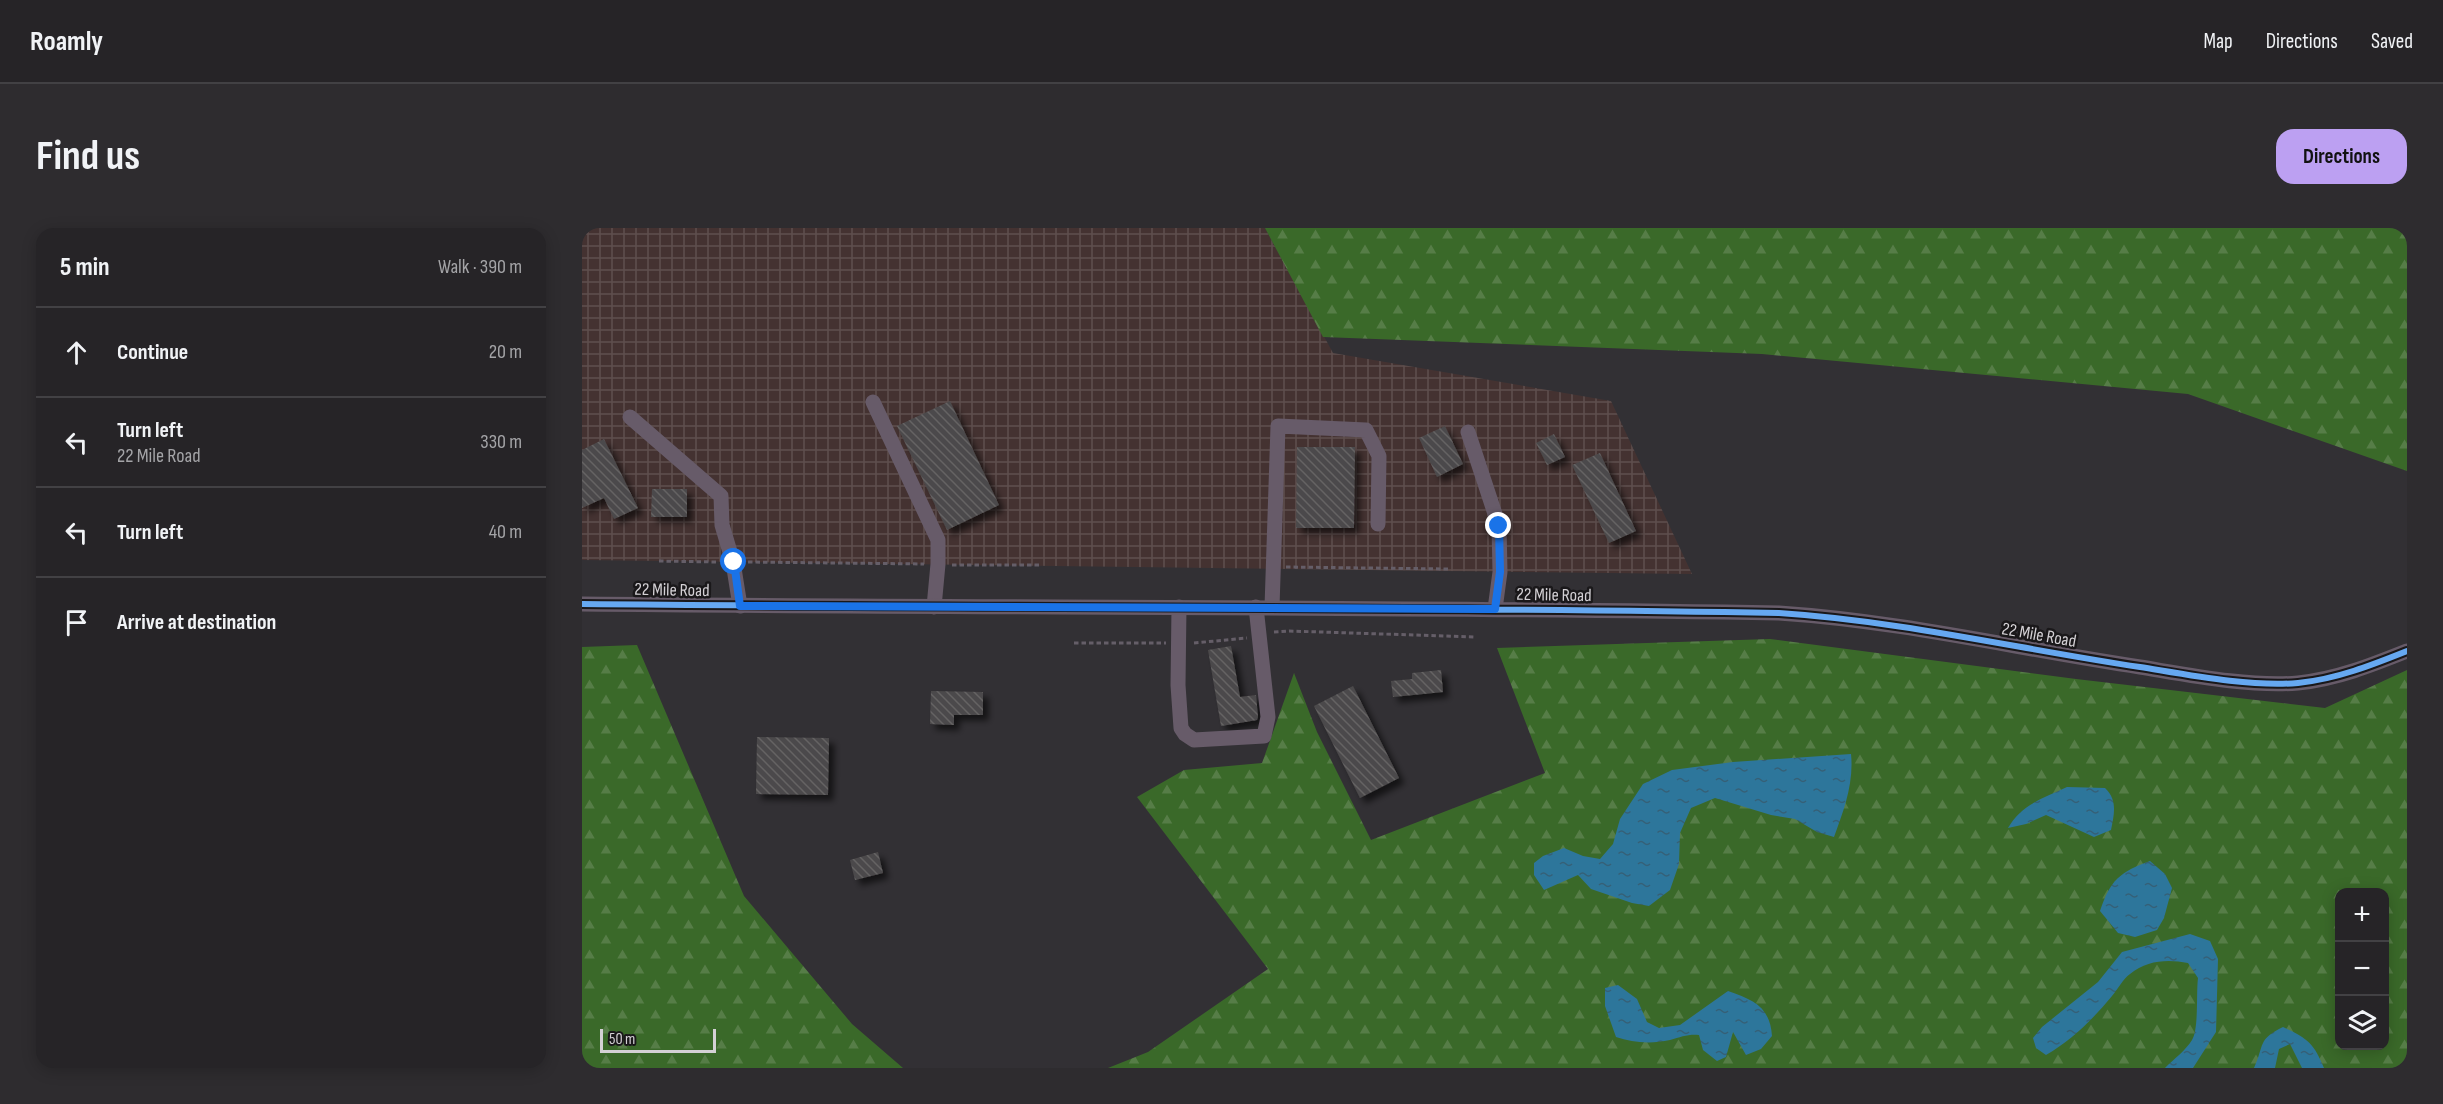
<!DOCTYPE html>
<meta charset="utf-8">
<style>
:root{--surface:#262427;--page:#2e2c2f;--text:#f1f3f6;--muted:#a4a4a7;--line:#424144;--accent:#bca0f2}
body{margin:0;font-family:"Sofia Sans Condensed",sans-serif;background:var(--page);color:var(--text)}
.controls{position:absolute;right:18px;bottom:18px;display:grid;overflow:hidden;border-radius:12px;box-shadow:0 3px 15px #0003}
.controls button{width:54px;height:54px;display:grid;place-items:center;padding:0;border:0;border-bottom:2px solid var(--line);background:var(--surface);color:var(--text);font:30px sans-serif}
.scale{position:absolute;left:18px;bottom:15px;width:116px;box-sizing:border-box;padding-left:6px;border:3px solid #d4d1d5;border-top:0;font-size:16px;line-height:21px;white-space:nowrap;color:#d4d1d5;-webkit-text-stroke:4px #1a181a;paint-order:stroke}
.stop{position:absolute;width:18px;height:18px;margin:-14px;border:4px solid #1a73e8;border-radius:50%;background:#fff}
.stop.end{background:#1a73e8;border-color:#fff;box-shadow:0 2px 6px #0008}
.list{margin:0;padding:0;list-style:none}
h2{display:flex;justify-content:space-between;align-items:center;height:78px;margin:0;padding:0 24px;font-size:26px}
h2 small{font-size:20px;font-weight:400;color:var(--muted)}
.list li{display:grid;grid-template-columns:39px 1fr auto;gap:18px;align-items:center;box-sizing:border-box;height:90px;padding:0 24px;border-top:2px solid var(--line)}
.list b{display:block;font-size:22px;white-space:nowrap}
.list p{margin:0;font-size:20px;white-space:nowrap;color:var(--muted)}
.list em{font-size:20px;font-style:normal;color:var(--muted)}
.icon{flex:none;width:33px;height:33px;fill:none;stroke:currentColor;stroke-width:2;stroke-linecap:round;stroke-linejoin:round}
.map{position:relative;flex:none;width:1825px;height:840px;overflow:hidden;border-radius:18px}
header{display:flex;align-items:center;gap:36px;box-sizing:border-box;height:84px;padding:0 30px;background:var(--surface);border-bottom:2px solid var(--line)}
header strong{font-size:28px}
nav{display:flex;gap:33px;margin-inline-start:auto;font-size:21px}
.intro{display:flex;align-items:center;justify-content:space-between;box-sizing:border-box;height:144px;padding:0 36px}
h1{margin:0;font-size:42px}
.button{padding:15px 27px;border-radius:18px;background:var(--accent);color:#111;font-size:21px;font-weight:700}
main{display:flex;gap:36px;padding:0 36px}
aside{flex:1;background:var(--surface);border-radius:18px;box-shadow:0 3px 15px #0003}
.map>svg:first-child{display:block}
.industrial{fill:url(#industrial-grid)}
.forest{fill:url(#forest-firs);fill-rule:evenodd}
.water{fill:url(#water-ripples)}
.building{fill:url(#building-back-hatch);filter:url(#shadow)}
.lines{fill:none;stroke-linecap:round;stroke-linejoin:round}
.path{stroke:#655e68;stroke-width:3;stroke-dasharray:4.5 3;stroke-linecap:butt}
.minor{stroke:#675b69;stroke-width:15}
.cycleway-casing{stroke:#1a181a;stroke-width:10}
.cycleway{stroke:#66a8f1;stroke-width:6}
.route{stroke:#1a73e8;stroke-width:8}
.labels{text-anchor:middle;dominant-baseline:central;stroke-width:5;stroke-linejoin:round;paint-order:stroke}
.street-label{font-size:18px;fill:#d4d1d5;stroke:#1a181a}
</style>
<header>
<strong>Roamly</strong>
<nav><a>Map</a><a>Directions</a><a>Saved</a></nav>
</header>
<div class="intro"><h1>Find us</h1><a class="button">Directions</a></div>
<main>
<aside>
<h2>5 min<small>Walk · 390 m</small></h2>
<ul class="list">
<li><svg class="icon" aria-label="ahead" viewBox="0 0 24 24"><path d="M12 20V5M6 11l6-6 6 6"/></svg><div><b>Continue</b></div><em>20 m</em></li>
<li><svg class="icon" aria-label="left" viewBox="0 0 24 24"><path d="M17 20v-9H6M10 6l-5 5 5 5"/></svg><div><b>Turn left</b><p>22 Mile Road</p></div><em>330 m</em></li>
<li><svg class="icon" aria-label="left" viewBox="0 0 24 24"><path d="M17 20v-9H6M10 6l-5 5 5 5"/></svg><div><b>Turn left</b></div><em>40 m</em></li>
<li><svg class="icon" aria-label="arrive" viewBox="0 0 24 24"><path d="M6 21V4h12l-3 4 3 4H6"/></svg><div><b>Arrive at destination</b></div></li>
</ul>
</aside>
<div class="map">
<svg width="1825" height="840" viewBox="0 0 1825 840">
<defs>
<pattern id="industrial-grid" width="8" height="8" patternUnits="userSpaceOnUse" patternTransform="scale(1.5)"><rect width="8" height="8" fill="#443231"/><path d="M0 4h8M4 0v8" fill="none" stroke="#5e4f4e"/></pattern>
<pattern id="forest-firs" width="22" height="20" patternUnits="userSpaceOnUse" patternTransform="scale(1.5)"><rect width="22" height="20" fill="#3a6929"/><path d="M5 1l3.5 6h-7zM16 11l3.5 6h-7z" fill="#567d47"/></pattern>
<pattern id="water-ripples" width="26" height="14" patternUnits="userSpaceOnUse" patternTransform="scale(1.5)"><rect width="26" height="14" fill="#2d769b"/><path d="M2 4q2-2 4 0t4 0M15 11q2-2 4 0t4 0" fill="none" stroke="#356077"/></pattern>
<pattern id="building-back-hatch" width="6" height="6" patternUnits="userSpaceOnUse" patternTransform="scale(1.5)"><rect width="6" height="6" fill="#4c4a4b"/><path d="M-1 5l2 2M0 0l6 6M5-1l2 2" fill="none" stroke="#656364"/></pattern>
<filter id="shadow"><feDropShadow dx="5.5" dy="5.5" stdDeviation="3" flood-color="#0009"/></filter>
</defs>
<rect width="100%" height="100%" fill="#323034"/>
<polygon class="industrial" points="0,0 683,0 751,125 1029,173 1110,346 0,332"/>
<g class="forest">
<polygon points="683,0 1825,0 1825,243 1606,166 1180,126 741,109"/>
<path d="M1188,411l306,40 249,29 82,-38v398h-1299l40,-16 120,-83 -131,-172 47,-27 78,-7 32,-90 23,59 54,108 174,-67 -48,-125zM1758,664h44v154h-44z"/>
<polygon points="55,417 162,668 270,796 321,840 0,840 0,419"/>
</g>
<g class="water">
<path d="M1269,526c3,29 -7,56 -17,83l-17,-5 -22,-13 -24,-4 -56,-17 -24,10 -11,25 -1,31 -9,26 -21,16 -17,-3 -41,-14 -13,-14 -34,15 -10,-15v-12l9,-7 21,-8 19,8 17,3 13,-15 7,-25 23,-35 29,-14 61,-8z"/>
<path d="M1485,559l38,1c13,12 9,27 6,42l-17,7 -48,-22 -20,9 -18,4c13,-23 35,-30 59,-41z"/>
<path d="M1568,633l15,13 7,14 -8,30 -7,12 -22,7 -17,-4 -18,-22c10,-31 20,-39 50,-50z"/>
<path d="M1608,706l20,7 8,18 -2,73 -23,36h-28c9,-9 21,-18 27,-28 7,-11 4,-47 6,-62l-10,-15c-20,-4 -41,-3 -58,11 -7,5 -12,15 -18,22 -19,23 -40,44 -66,59l-10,-7 -3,-10 9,-11 56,-45 24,-30z"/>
<path d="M1036,757l19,14 10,23 12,6 21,-3 48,-34c26,9 42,16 44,45l-11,13 -15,6 -13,-23 -7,25 -9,4 -14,-11 -4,-15c-11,-1 -18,2 -29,5 -18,4 -37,3 -54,-3l-11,-31v-18z"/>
<path d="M1701,799c24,11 31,16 41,41h-22l-12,-24 -11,5 -4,19h-21c11,-24 3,-28 29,-41z"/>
</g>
<g class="building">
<polygon points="368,173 417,277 365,302 315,198"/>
<polygon points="863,198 881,236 855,249 837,210"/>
<polygon points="972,206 983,229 965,237 954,215"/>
<polygon points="22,211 56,280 32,291 22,270 0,280 0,222"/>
<polygon points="715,219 773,219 772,300 714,300"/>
<polygon points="1018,225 1054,303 1027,315 990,237"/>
<polygon points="70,261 105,261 105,289 69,289"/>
<polygon points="649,418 658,469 674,467 676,489 675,492 639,498 626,422"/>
<polygon points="859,442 861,464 811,469 809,453 830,451 830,445"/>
<polygon points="771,458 817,550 778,570 732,478"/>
<polygon points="349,463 401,464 401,487 372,487 372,497 348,496"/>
<polygon points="175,509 247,510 246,567 174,566"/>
<polygon points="296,624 301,645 273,652 268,632"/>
</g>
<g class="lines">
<g class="path">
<polyline points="77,333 135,334"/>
<polyline points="166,334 342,336"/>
<polyline points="370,337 457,337"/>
<polyline points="704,339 867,341"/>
<polyline points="692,404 707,403 894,409"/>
<polyline points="492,415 584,415"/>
<polyline points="612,415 665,410"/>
</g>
<g class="minor">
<polyline points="291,174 356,312 356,336 352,379"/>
<polyline points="48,189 139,268 140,297 151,334 158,378"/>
<polyline points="886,204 917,298 918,344 913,381"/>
<path d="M0,376c399,4 798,2 1197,9 122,8 240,36 361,54 49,8 109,20 158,16 39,-4 74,-18 109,-32"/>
<polyline points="597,379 596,457 599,500 603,506 612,512 682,508 686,489 674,379"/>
<polyline points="690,379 696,198 784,202 797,228 796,296"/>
</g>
<g class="cycleway-casing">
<path id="cycleway" d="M0,376c399,4 798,2 1197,9 122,8 240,36 361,54 49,8 109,20 158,16 39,-4 74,-18 109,-32"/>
</g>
<use href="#cycleway" class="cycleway"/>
</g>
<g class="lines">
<polyline class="route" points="152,334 158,378 913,381 918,344 917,298"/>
</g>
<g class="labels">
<g class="street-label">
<text transform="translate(90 362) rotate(1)">22 Mile Road</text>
<text transform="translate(972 367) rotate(1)">22 Mile Road</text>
<text transform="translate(1457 407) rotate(10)">22 Mile Road</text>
</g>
</g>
</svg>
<div class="controls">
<button>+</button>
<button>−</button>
<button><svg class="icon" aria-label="layers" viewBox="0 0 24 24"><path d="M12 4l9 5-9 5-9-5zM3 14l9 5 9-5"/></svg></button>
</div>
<div class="scale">50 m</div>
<div class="stop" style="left:152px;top:334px"></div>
<div class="stop end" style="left:917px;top:298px"></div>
</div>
</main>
